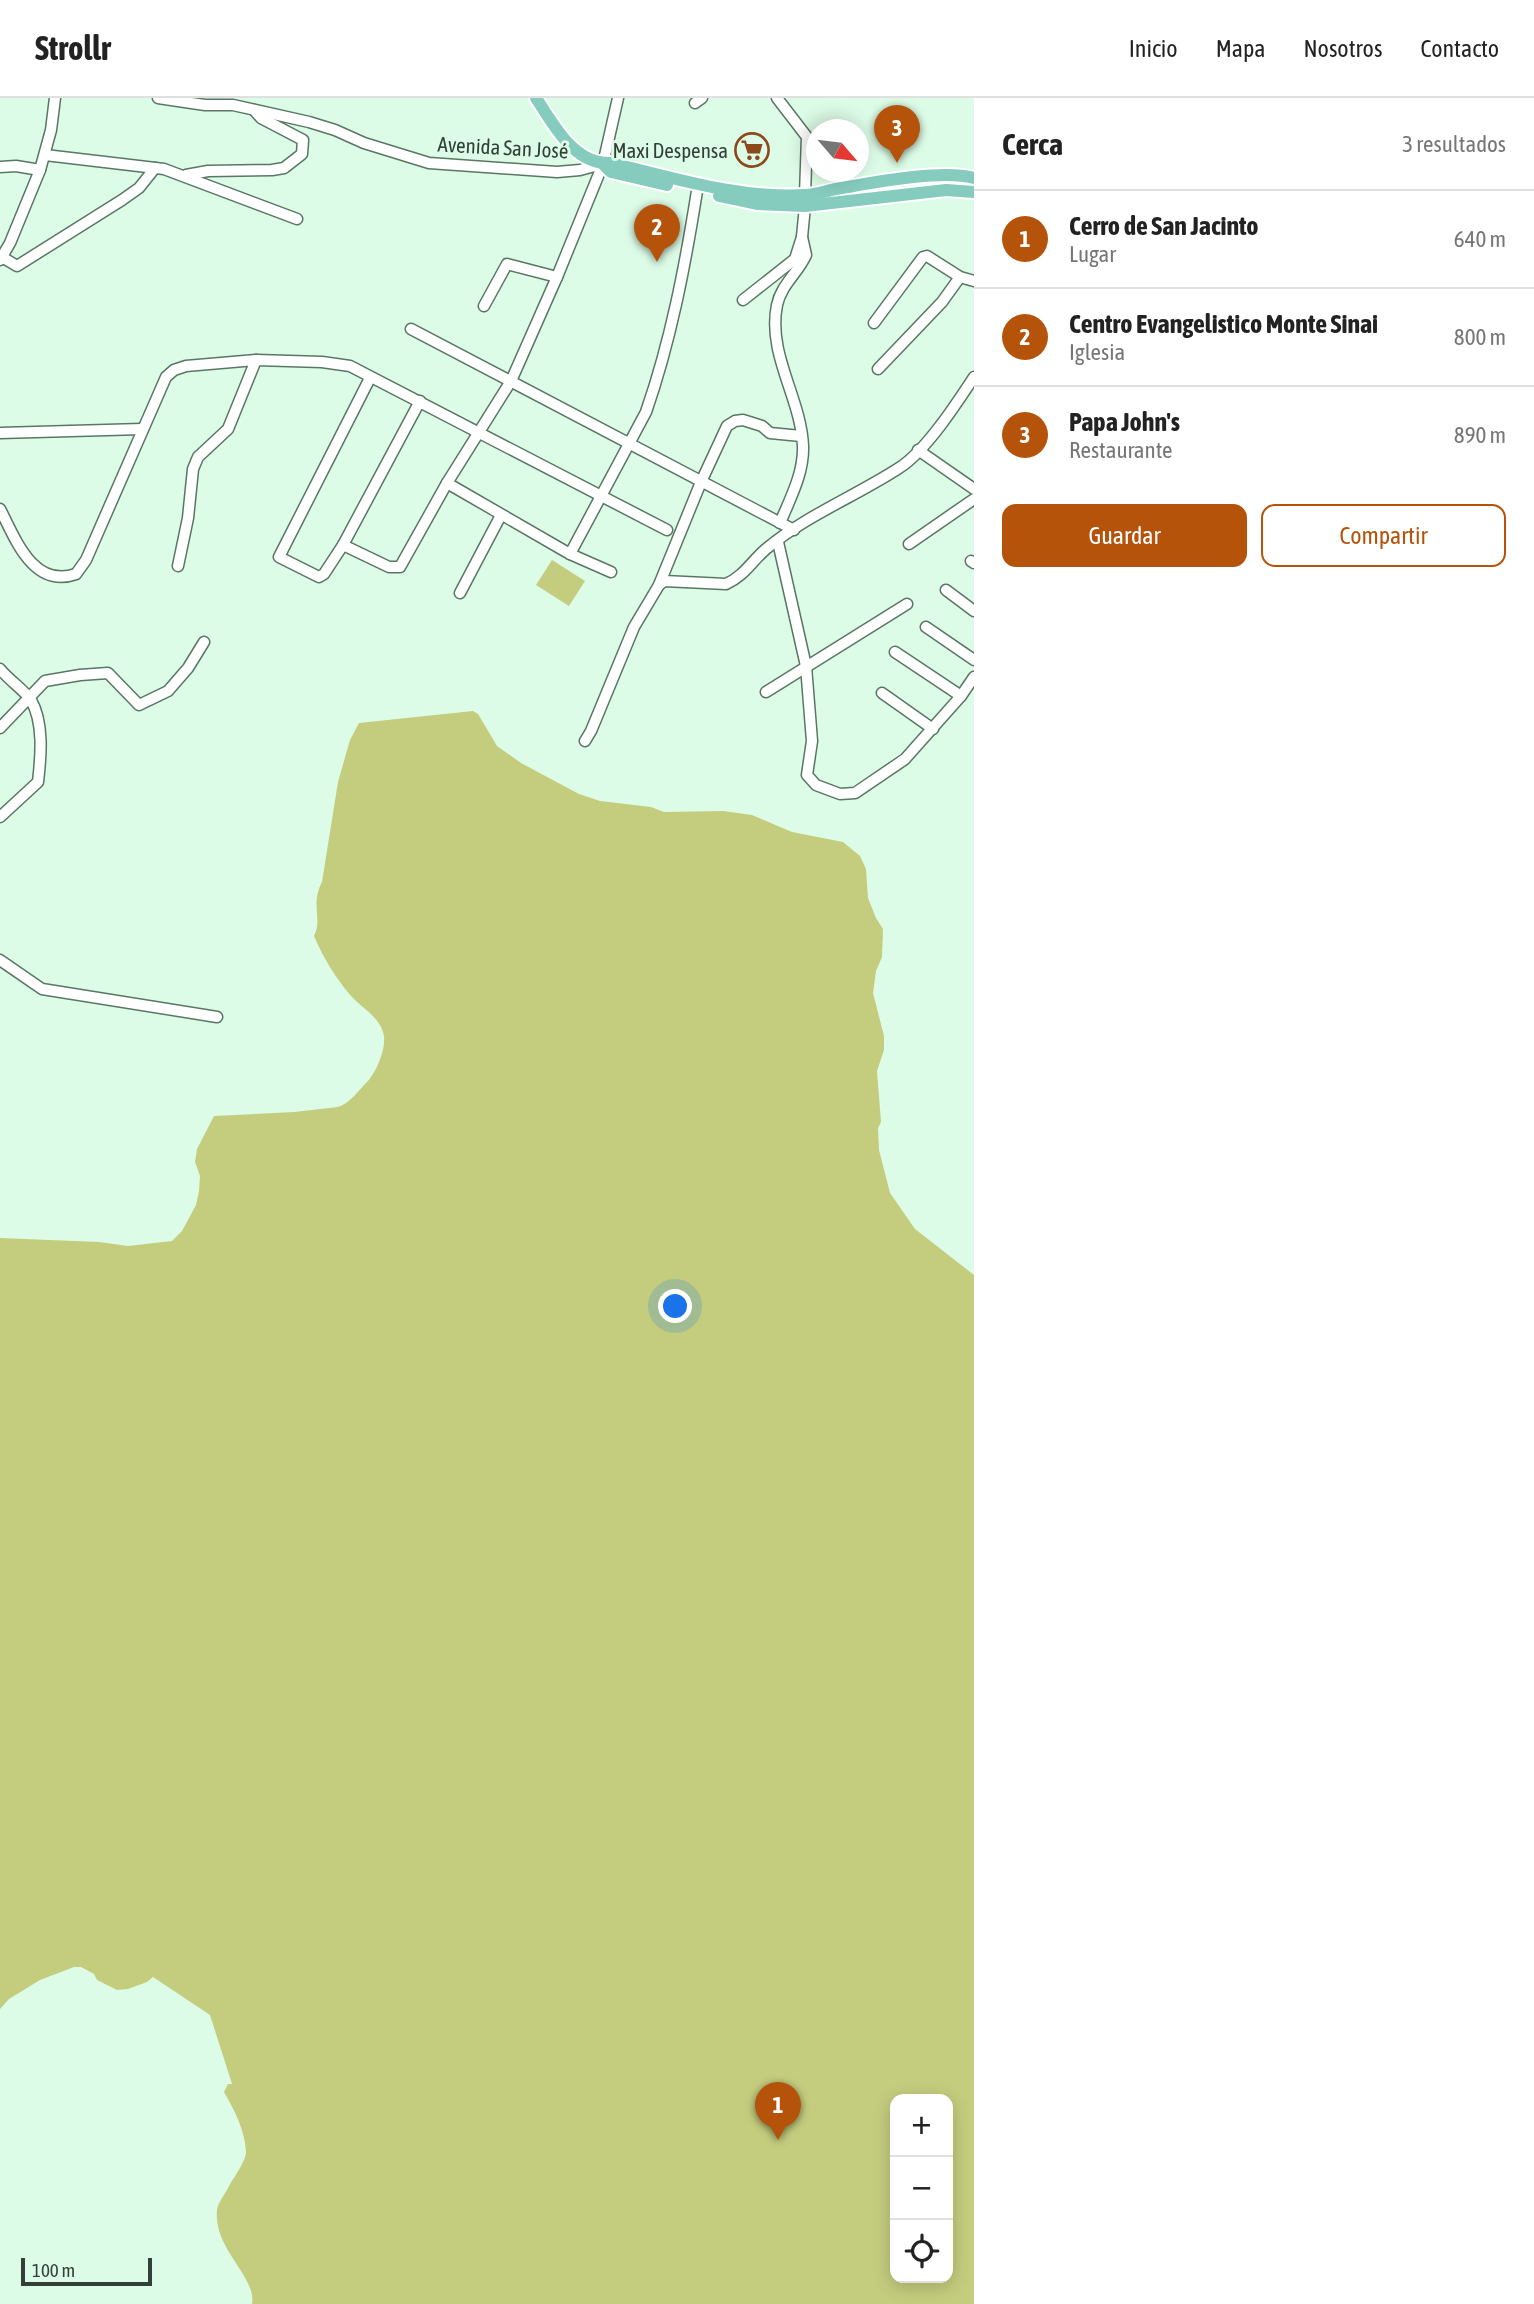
<!DOCTYPE html>
<html lang="es">
<meta charset="utf-8">
<style>
:root{--surface:#fff;--page:#f2f2f2;--text:#222;--muted:#767676;--line:#e0e0e0;--accent:#b45309}
body{margin:0;font-family:"Asap Condensed",sans-serif;background:var(--page);color:var(--text)}
.controls{position:absolute;right:21px;bottom:21px;display:grid;overflow:hidden;border-radius:14px;box-shadow:0 4px 18px #0003}
.controls button{width:63px;height:63px;display:grid;place-items:center;padding:0;border:0;border-bottom:2px solid var(--line);background:var(--surface);color:var(--text);font:35px sans-serif}
.compass{position:absolute;left:806px;top:21px;width:63px;height:63px;border-radius:50%;background:var(--surface);box-shadow:0 4px 18px #0003;rotate:118deg}
.scale{position:absolute;left:21px;bottom:18px;width:131px;box-sizing:border-box;padding-left:7px;border:4px solid #334037;border-top:0;font-size:19px;line-height:24px;white-space:nowrap;color:#334037;-webkit-text-stroke:5px #dcfce7;paint-order:stroke}
.you{position:absolute;left:676px;top:1209px;width:24px;height:24px;margin:-18px;border:5px solid #fff;border-radius:50%;background:#1a73e8;box-shadow:0 0 0 10px #1a73e833}
.badge{display:grid;place-items:center;width:46px;height:46px;border-radius:50%;background:var(--accent);color:#fff;font-size:23px;font-weight:700}
.pin{position:absolute;translate:-50% -58px;filter:drop-shadow(0 2px 4px #0008)}
.pin::after{content:'';position:absolute;top:37px;width:24px;height:21px;background:inherit;clip-path:polygon(0 0,100% 0,50% 100%)}
.list{margin:0;padding:0;list-style:none}
h2{display:flex;justify-content:space-between;align-items:center;height:91px;margin:0;padding:0 28px;font-size:30px}
h2 small{font-size:23px;font-weight:400;color:var(--muted)}
.list li{display:grid;grid-template-columns:46px 1fr auto;gap:21px;align-items:center;box-sizing:border-box;height:98px;padding:0 28px;border-top:2px solid var(--line)}
.list b{display:block;font-size:26px;white-space:nowrap}
.list p{margin:0;font-size:23px;white-space:nowrap;color:var(--muted)}
.list em{font-size:23px;font-style:normal;color:var(--muted)}
.actions{display:flex;gap:14px;padding:21px 28px}
.actions a{flex:1;padding:16px 0;border:2px solid var(--accent);border-radius:14px;text-align:center;font-size:24px;color:var(--accent)}
.actions .main{background:var(--accent);color:#fff}
.icon{flex:none;width:38px;height:38px;fill:none;stroke:currentColor;stroke-width:2;stroke-linecap:round;stroke-linejoin:round}
.map{position:relative;flex:none;width:974px;height:2206px;overflow:hidden}
header{display:flex;align-items:center;gap:42px;box-sizing:border-box;height:98px;padding:0 35px;background:var(--surface);border-bottom:2px solid var(--line)}
header strong{font-size:33px}
nav{display:flex;gap:38px;margin-inline-start:auto;font-size:24px}
main{display:flex}
aside{flex:1;background:var(--surface)}
.map>svg:first-child{display:block}
.green{fill:#c4cd7e;fill-rule:evenodd}
.lines{fill:none;stroke-linecap:round;stroke-linejoin:round}
.minor-casing{stroke:#5a7664;stroke-width:13}
.major-casing{stroke:#fff;stroke-width:16}
.minor{stroke:#fff;stroke-width:10}
.major{stroke:#85cbbe;stroke-width:12}
.labels{text-anchor:middle;dominant-baseline:central;stroke-width:6;stroke-linejoin:round;paint-order:stroke}
.street-label{font-size:21px;fill:#334037;stroke:#dcfce7}
.poi-label{font-size:21px;fill:#334037;stroke:#dcfce7;text-anchor:end}
</style>
<header>
<strong>Strollr</strong>
<nav><a>Inicio</a><a>Mapa</a><a>Nosotros</a><a>Contacto</a></nav>
</header>
<main>
<div class="map">
<svg width="974" height="2206" viewBox="0 0 974 2206">
<rect width="100%" height="100%" fill="#dcfce7"/>
<g class="green">
<polygon points="552,462 585,483 569,508 536,487"/>
<path d="M473,613l5,3 19,32 24,17 58,31 21,7 51,6 13,5 59,-1 29,4 40,17 51,10 17,14 6,13 2,29 8,20 7,11 -1,28 -6,14 -3,22 11,43v14l-7,21 4,51 -3,6 1,22 11,43 25,36 59,46v1029h-722c5,-27 -39,-55 -35,-94 1,-8 9,-17 12,-24 5,-9 17,-25 17,-34 -1,-21 -11,-41 -22,-60l4,-8h4l-22,-69 -57,-38 -6,5 -19,7 -11,1 -20,-10 -3,-6 -13,-7h-7l-34,13 -31,19 -9,10v-771l99,4 29,4 44,-5 10,-10 14,-26 3,-14 1,-15 -5,-14 2,-13 17,-33 80,-4 44,-5c12,-4 20,-16 29,-25 9,-9 21,-36 16,-50 -5,-16 -21,-24 -32,-36 -16,-19 -27,-37 -37,-60 9,-17 -4,-31 8,-54l16,-100 12,-42 9,-17zM948,2001v179h-53v-179z"/>
</g>
<g class="lines">
<g class="minor-casing">
<g id="minor">
<polyline points="158,0 205,7 233,7 309,24 335,32 364,45 429,65 557,74 580,72 602,66"/>
<polyline points="777,0 807,39 805,97"/>
<polyline points="695,5 702,0"/>
<polyline points="45,57 164,71 297,121"/>
<polyline points="0,69 16,68 40,72"/>
<polyline points="186,77 208,73 272,72 284,70 302,56 303,42 261,20 254,12"/>
<polyline points="2,159 17,168 122,102 139,90 155,70"/>
<polyline points="0,162 10,145 40,72 51,32 55,0"/>
<polyline points="743,202 795,161 802,139 805,108"/>
<polyline points="484,208 507,166 557,179"/>
<polyline points="874,225 923,159 927,158 960,179 974,183"/>
<polyline points="411,231 794,432"/>
<polyline points="878,271 942,204 960,179"/>
<polyline points="370,280 279,459 319,479 324,476 343,447 420,303"/>
<polyline points="0,335 142,331"/>
<polyline points="918,352 974,391"/>
<polyline points="447,385 570,456 611,474"/>
<path d="M0,411c15,29 33,80 76,65l10,-14 80,-183 8,-7 12,-4 70,-6 66,2 28,4 317,164"/>
<path d="M780,425c10,-24 24,-50 23,-77 -2,-48 -36,-92 -26,-141 4,-20 21,-32 29,-50l-4,-18"/>
<polyline points="778,444 806,568 812,643 807,677 816,687 840,696 855,695 905,661 961,598 974,579"/>
<polyline points="909,446 974,401"/>
<polyline points="343,447 389,469 400,469 447,385 511,283 557,179 603,66 618,0"/>
<path d="M570,456l76,-142c25,-72 39,-146 51,-221"/>
<polyline points="971,463 974,465"/>
<polyline points="178,468 188,420 193,371 198,359 228,331 256,262"/>
<path d="M659,487l5,-4 62,3c18,-8 25,-22 40,-35 39,-33 90,-53 133,-81 26,-16 58,-65 75,-91"/>
<polyline points="946,492 974,513"/>
<polyline points="460,495 501,417"/>
<polyline points="926,529 974,562"/>
<polyline points="895,554 961,598"/>
<path d="M0,571c8,10 26,23 31,31 13,23 10,56 7,82l-38,35"/>
<polyline points="766,594 907,506"/>
<polyline points="882,595 933,631"/>
<polyline points="0,630 45,583 80,577 108,575 139,607 168,593 188,570 204,544"/>
<polyline points="585,643 591,633 634,529 659,487 701,384 727,328 735,323 743,322 762,328 770,335 801,338"/>
<polyline points="0,862 42,891 217,919"/>
</g>
</g>
<g class="major-casing">
<g id="major">
<path d="M536,0c18,27 38,67 75,65 63,15 129,36 194,32 11,0 21,-4 31,-6 36,-6 104,-20 138,-11"/>
<polyline points="603,66 611,74 667,87"/>
<polyline points="719,98 757,106 805,108 946,92 974,94"/>
</g>
</g>
<use href="#minor" class="minor"/>
<use href="#major" class="major"/>
</g>
<defs>
<g id="supermarket-ring" transform="scale(1.75)"><circle r="9.5" fill="#dcfce7" stroke="#8c491b" stroke-width="1.5"/><path d="M-6-5.5h2.5l.6 2H6L4.5 2H-2.5L-4.4-4H-6ZM-1.5 3.2a1.3 1.3 0 1 0 .1 0ZM3 3.2a1.3 1.3 0 1 0 .1 0Z" fill="#8c491b"/></g>
</defs>
<g fill-rule="evenodd">
<use href="#supermarket-ring" x="752" y="52"/>
</g>
<g class="labels">
<g class="street-label">
<text transform="translate(503 49) rotate(3)">Avenida San José</text>
</g>
<g class="poi-label">
<text x="728" y="52">Maxi Despensa</text>
</g>
</g>
</svg>
<div class="controls">
<button>+</button>
<button>−</button>
<button><svg class="icon" aria-label="locate" viewBox="0 0 24 24"><circle cx="12" cy="12" r="6"/><path d="M12 2v4M12 18v4M2 12h4M18 12h4"/></svg></button>
</div>
<svg class="compass" viewBox="-18 -18 36 36"><path d="M0-13l5 13h-10z" fill="#e53935"/><path d="M0 13l5-13h-10z" fill="#767676"/></svg>
<div class="scale">100 m</div>
<div class="you"></div>
<div class="pin badge" style="left:778px;top:2042px">1</div>
<div class="pin badge" style="left:657px;top:164px">2</div>
<div class="pin badge" style="left:897px;top:65px">3</div>
</div>
<aside>
<h2>Cerca<small>3 resultados</small></h2>
<ul class="list">
<li><span class="badge">1</span><div><b>Cerro de San Jacinto</b><p>Lugar</p></div><em>640 m</em></li>
<li><span class="badge">2</span><div><b>Centro Evangelistico Monte Sinai</b><p>Iglesia</p></div><em>800 m</em></li>
<li><span class="badge">3</span><div><b>Papa John's</b><p>Restaurante</p></div><em>890 m</em></li>
</ul>
<div class="actions"><a class="main">Guardar</a><a>Compartir</a></div>
</aside>
</main>
